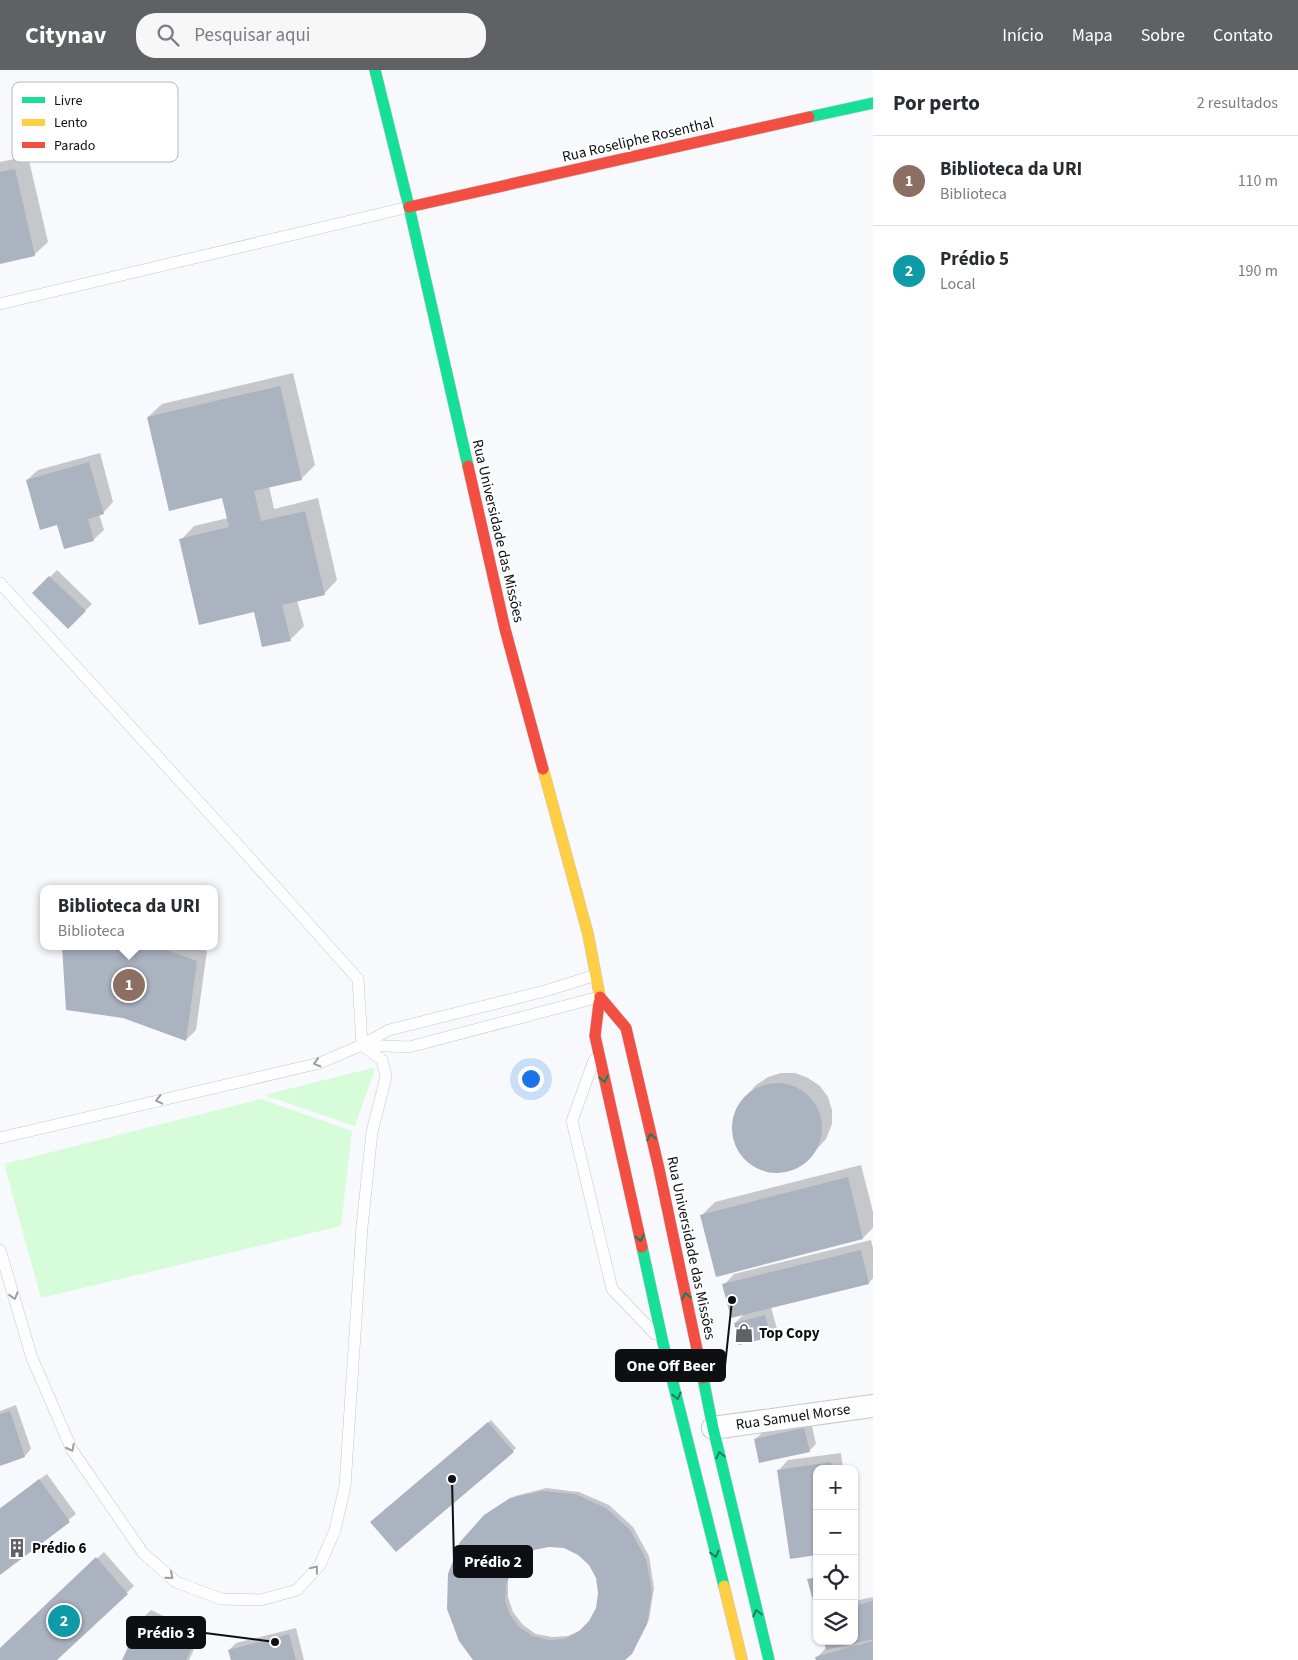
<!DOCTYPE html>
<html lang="pt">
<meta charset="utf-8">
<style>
:root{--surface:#fff;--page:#f7f7f7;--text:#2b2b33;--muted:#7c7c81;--line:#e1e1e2;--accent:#606165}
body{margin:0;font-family:"Source Sans 3",sans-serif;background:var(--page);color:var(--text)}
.controls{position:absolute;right:15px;bottom:15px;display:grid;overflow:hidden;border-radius:10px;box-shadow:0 1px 4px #0004}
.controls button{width:45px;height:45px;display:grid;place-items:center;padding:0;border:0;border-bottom:1px solid var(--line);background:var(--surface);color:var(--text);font:25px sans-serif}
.you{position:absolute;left:530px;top:1008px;width:18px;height:18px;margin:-12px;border:4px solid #fff;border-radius:50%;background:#1a73e8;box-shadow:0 0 0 8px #1a73e833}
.badge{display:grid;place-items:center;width:32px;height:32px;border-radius:50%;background:var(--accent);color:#fff;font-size:16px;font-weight:700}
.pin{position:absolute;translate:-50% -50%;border:2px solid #fff;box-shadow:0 1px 5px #0006}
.popup{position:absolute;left:40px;top:815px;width:178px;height:65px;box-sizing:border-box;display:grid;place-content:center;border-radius:10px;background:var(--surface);filter:drop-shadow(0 1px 4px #0005);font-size:16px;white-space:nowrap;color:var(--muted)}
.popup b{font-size:19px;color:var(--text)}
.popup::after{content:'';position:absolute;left:50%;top:100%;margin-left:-10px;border:10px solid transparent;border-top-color:var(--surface)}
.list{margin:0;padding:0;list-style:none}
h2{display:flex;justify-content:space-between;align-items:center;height:65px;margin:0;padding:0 20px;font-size:21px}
h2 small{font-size:16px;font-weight:400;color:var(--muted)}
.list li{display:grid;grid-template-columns:32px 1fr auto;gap:15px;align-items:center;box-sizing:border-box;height:90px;padding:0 20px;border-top:1px solid var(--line)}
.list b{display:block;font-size:19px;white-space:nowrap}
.list p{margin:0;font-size:16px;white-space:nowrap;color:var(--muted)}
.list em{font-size:16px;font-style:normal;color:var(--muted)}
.icon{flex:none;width:28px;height:28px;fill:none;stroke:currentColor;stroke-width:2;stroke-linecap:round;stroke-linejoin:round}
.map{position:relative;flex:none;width:873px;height:1590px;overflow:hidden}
header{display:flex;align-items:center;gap:30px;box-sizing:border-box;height:70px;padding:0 25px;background:var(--accent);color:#fff}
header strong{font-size:24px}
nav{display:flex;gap:28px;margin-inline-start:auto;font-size:18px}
.search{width:350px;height:45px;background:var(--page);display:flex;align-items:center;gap:12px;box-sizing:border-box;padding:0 18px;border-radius:20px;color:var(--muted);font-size:19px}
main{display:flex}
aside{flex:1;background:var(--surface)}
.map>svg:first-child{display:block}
.green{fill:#d7fcda}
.shadow{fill:#0003;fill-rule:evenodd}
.building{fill:#abb2c0;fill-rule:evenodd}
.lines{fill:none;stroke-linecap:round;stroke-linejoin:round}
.lane-casing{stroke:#c6c8cc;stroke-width:12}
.street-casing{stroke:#c6c8cc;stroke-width:24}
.fast-casing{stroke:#c6c8cc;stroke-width:12}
.slow-casing{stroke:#c6c8cc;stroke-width:12}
.jam-casing{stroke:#c6c8cc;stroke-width:12}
.lane{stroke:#fefeff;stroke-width:11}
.street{stroke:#fefeff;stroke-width:22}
.fast{stroke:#16e098;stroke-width:11}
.slow{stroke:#ffcf43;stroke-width:11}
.jam{stroke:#f24e42;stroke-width:11}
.oneway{stroke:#9e9ea1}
.oneway2{stroke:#12825c}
.labels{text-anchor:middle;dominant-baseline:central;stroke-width:4;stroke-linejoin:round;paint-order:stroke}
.street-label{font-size:15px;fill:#0e0f13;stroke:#fff}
.poi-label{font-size:15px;font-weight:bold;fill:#0e0f13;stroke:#fff;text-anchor:start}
.key{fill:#fff;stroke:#b7b7b8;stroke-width:1}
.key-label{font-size:14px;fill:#0e0f13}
.leader{fill:none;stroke:#0e0f13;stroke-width:2}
.callout-dot{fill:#0e0f13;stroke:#fff;stroke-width:2}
.callout{fill:#0e0f13;stroke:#0e0f13;stroke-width:2}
.callout-label{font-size:16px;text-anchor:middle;font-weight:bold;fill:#fff}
</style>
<header>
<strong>Citynav</strong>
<div class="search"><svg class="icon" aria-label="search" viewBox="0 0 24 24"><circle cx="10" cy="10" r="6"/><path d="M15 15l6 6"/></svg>Pesquisar aqui</div>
<nav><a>Início</a><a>Mapa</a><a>Sobre</a><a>Contato</a></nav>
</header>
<main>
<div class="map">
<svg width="873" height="1590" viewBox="0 0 873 1590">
<rect width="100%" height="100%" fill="#f7f9fd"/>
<g class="green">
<polygon points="372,998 375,999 355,1056 264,1025"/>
<polygon points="261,1029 352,1061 341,1156 41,1228 4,1094"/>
</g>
<g class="shadow">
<polygon points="28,86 48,172 34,185 0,193 0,92"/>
<polygon points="293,303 315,395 301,409 269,416 274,439 318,428 337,510 324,524 297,530 304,556 290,570 255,540 181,470 194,456 228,448 223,427 148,347 162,334"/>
<polygon points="100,383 113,432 103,443 99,444 104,460 93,470 27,410 38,400"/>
<polygon points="57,500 92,534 68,557 34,523"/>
<polygon points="64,876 194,876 207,881 196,960 186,970"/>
<polygon points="781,1003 795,1003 808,1008 820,1016 828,1027 832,1040 832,1054 826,1069 805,1092 792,1099 777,1102 762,1100 748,1092 738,1080 733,1066 733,1050 737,1037 756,1015 768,1007"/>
<polygon points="861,1095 873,1142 873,1158 863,1168 717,1205 702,1145 715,1132"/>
<polygon points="871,1170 873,1178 873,1208 869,1213 771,1237 777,1259 770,1266 735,1253 745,1243 724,1215 734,1204"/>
<polygon points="16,1335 31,1379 25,1386 0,1395 0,1341"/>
<polygon points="491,1350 516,1378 513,1381 375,1449"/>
<polygon points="811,1352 816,1374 809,1381 755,1369 762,1363"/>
<polygon points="841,1383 843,1399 778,1401 788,1390"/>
<polygon points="47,1404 76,1444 0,1503 0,1438"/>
<path d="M546,1418l33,4 30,13 24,22 16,29 5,32 -5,32 -15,29 -11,11h-148l9,-144 31,-20zM549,1475l15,2 15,7 11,10 7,14 3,15 -3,15 -7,14 -7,7 -15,7 -16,1 -16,-3 -13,-9 -10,-13 -5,-15v-16l6,-15 8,-10 11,-7z"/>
<polygon points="104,1482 134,1516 55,1590 0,1590 0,1579"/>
<polygon points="873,1527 873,1590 818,1590 817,1587 826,1578 854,1571 854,1531"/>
<polygon points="151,1540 201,1564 189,1590 123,1590 144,1547"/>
<polygon points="296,1558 304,1590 232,1590 229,1580 236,1573"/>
</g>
<g class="building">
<polygon points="15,99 35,186 0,194 0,102"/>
<polygon points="280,316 302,410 254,421 261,451 305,441 325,525 282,535 291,571 262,577 254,542 199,555 179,469 229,457 222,428 169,441 147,347"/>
<polygon points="89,392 104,444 88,449 94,471 64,479 57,455 40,460 26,410"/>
<polygon points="49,506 86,541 68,559 32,523"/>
<polygon points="62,876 156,876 197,891 186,971 123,948 66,940"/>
<circle cx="777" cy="1058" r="45"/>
<polygon points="848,1107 863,1169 716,1207 700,1145"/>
<polygon points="861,1180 869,1214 731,1248 722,1214"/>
<polygon points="765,1245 771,1267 739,1275 734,1253"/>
<polygon points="10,1341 25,1387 0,1396 0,1344"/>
<polygon points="488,1352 514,1382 396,1482 370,1452"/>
<polygon points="804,1358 810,1382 759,1393 754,1369"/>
<polygon points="831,1392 832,1399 817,1399 817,1485 790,1489 777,1400"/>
<polygon points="39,1409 70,1452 0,1505 0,1439"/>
<path d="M543,1421l32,3 31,14 24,22 16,29 6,33 -5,32 -15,30 -7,6h-152l-14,-19 -12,-32 1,-35 12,-32 24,-27 26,-17zM549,1477l15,1 14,7 11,10 7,13 2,15 -2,15 -7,13 -11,11 -14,7 -16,1 -15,-4 -13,-8 -10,-13 -5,-15 1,-15 5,-15 10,-12 13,-8z"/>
<polygon points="96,1487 128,1524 57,1590 0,1590 0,1578"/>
<polygon points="817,1507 817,1534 814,1534 807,1509"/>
<polygon points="873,1531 873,1569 826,1580 824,1571 854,1571 854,1536"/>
<polygon points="143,1546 195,1571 186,1590 122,1590"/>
<polygon points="289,1564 296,1590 231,1590 228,1580"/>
<polygon points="873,1571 873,1590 816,1590 815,1587"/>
</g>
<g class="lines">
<g class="lane-casing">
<g id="lane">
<polyline points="0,234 409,137"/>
<polyline points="0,513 239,776 358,909 362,975"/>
<polyline points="362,975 409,977 599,927"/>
<polyline points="594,990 572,1051 612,1219 655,1264"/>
<polyline points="0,1068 320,993 362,975 389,960 545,921 596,905"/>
<polyline points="0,1180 32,1288 72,1380 143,1483 176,1512 221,1529 261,1530 297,1520 320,1495 335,1460 345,1416 362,1157 372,1062 386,1007 382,990 362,975"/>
</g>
</g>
<g class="street-casing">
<polyline id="street" points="713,1358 873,1336"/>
</g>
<g class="fast-casing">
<g id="fast">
<polyline points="375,0 409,137 468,396"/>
<polyline points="809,47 873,33"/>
<polyline points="642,1177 663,1273 724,1516"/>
<polyline points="703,1308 713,1358 769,1590"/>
</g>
</g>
<g class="slow-casing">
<g id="slow">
<polyline points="543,699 588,864 600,927 599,933"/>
<polyline points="724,1516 742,1590"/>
</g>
</g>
<g class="jam-casing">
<g id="jam">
<polyline points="409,137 809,47"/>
<polyline points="468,396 505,559 543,699"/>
<polyline points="600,927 626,958 659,1099 703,1308"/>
<polyline points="599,933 595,966 642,1177"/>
</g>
</g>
<use href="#lane" class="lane"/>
<use href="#street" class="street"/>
<use href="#fast" class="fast"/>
<use href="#slow" class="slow"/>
<use href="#jam" class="jam"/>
</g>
<defs><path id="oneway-chevron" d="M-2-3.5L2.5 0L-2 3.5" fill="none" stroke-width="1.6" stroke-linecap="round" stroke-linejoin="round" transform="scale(1.25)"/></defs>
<g class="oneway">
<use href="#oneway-chevron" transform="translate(317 993) rotate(163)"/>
<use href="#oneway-chevron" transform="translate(159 1030) rotate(167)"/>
<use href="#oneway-chevron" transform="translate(14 1226) rotate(73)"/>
<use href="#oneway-chevron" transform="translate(71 1378) rotate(63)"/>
<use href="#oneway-chevron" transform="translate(315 1499) rotate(-51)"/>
<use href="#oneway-chevron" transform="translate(170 1506) rotate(41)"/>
</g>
<g class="oneway2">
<use href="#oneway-chevron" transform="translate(604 1009) rotate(77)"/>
<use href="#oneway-chevron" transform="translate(651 1067) rotate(-103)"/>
<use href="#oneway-chevron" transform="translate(640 1168) rotate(77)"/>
<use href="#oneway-chevron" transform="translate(686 1226) rotate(-102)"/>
<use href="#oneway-chevron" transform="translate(677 1326) rotate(76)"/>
<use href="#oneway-chevron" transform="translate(720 1385) rotate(-103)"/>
<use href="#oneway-chevron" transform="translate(715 1484) rotate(76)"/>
<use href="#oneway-chevron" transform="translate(757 1543) rotate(-103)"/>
</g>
<defs>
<g id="shop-bare" transform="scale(1.5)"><path d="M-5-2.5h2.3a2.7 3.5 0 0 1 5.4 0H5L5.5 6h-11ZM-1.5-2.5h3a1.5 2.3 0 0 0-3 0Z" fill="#606165" stroke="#fff" stroke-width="2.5" paint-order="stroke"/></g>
<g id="building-bare" transform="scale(1.5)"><path d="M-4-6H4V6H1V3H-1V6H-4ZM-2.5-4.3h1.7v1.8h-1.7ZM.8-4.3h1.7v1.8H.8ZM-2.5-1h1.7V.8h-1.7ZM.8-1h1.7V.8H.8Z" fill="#606165" stroke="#fff" stroke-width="2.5" paint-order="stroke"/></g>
</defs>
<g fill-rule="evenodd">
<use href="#shop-bare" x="744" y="1263"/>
<use href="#building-bare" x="17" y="1478"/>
</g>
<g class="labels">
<g class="street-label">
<text transform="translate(638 70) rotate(-13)">Rua Roseliphe Rosenthal</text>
<text transform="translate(498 461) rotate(77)">Rua Universidade das Missões</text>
<text transform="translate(691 1178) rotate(78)">Rua Universidade das Missões</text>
<text transform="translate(793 1347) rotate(-8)">Rua Samuel Morse</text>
</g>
<g class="poi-label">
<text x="759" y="1263">Top Copy</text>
<text x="32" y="1478">Prédio 6</text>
</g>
</g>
<rect x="12" y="12" width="166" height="80" rx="8" class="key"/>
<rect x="22" y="27" width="23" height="6" fill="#16e098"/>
<rect x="22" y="49" width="23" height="7" fill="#ffcf43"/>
<rect x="22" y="72" width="23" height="6" fill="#f24e42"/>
<g class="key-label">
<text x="54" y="35">Livre</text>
<text x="54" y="57">Lento</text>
<text x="54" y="80">Parado</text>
</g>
<path class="leader" d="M732 1230L725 1296M452 1409L454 1491M275 1572L205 1563"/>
<g class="callout-dot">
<circle cx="732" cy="1230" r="5"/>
<circle cx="452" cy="1409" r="5"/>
<circle cx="275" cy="1572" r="5"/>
</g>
<g class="callout">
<rect x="616" y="1280" width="109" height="31" rx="5"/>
<rect x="454" y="1476" width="78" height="31" rx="5"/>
<rect x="127" y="1547" width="78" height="31" rx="5"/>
</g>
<g class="callout-label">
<text x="671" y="1301">One Off Beer</text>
<text x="493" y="1497">Prédio 2</text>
<text x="166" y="1568">Prédio 3</text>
</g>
</svg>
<div class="controls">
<button>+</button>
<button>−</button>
<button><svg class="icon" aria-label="locate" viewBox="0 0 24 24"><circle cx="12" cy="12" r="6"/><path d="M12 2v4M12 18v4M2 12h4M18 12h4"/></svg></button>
<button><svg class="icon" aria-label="layers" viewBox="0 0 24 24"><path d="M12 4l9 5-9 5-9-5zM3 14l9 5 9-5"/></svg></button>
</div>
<div class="you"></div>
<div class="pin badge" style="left:129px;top:915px;background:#8d6e63">1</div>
<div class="popup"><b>Biblioteca da URI</b>Biblioteca</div>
<div class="pin badge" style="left:64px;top:1551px;background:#0f9aa8">2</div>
</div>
<aside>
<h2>Por perto<small>2 resultados</small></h2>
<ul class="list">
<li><span class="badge" style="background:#8d6e63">1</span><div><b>Biblioteca da URI</b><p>Biblioteca</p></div><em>110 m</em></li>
<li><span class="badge" style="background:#0f9aa8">2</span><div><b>Prédio 5</b><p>Local</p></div><em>190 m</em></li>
</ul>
</aside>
</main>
